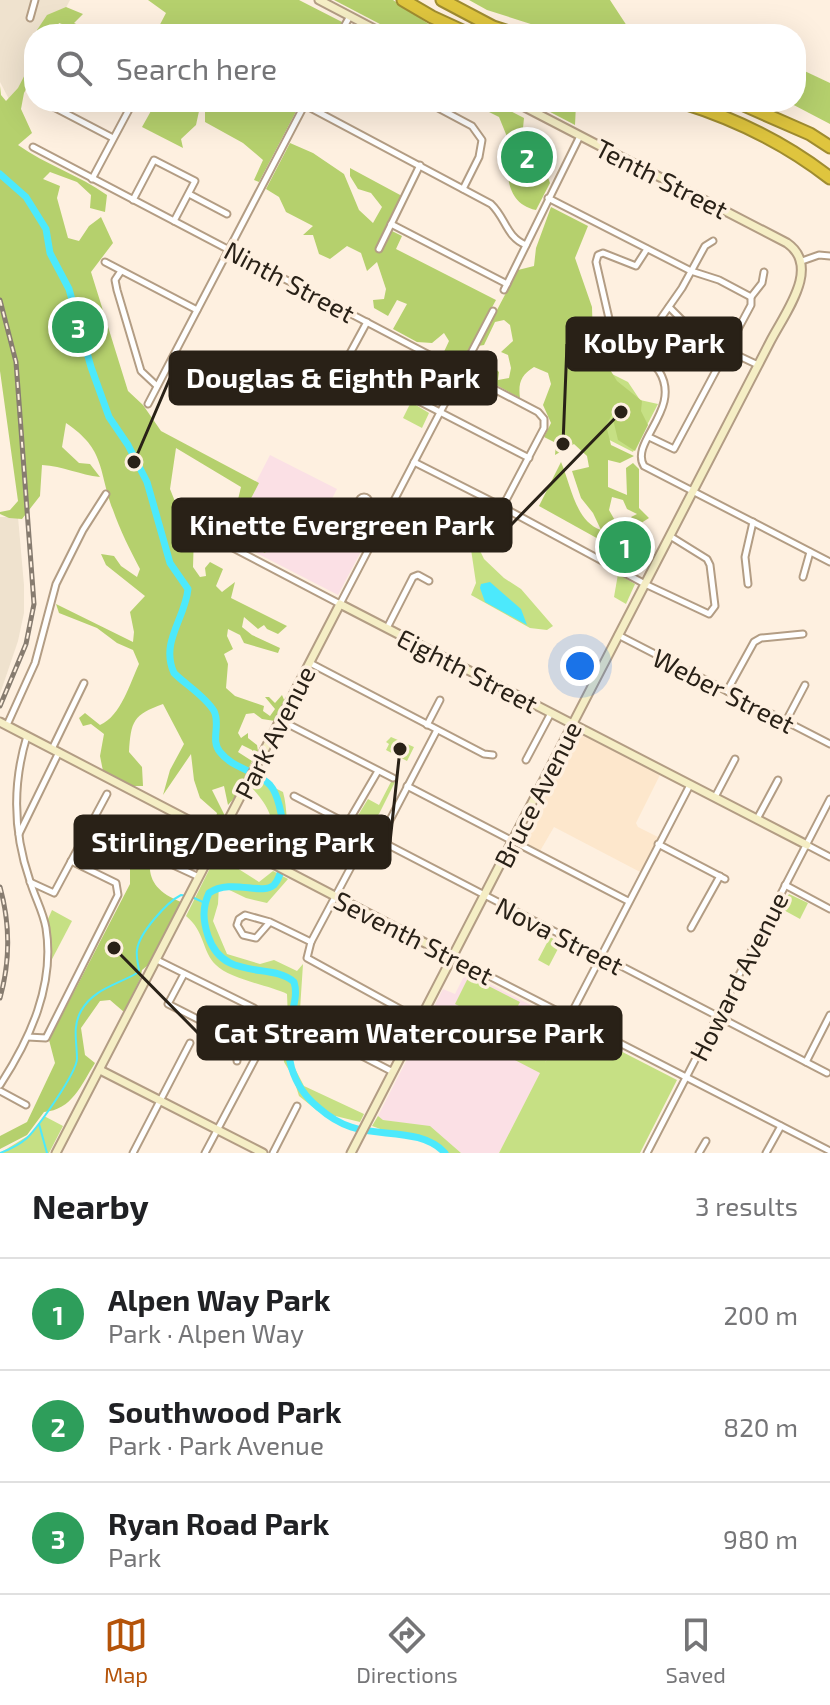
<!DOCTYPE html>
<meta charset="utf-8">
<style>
:root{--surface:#fff;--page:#f2f2f2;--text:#202124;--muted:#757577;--line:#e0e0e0;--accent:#b45309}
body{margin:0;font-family:"Exo 2",sans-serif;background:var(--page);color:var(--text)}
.you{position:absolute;left:580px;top:666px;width:28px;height:28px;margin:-20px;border:6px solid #fff;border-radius:50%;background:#1a73e8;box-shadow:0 0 0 12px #1a73e833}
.badge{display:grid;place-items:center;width:52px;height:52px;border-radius:50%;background:var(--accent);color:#fff;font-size:26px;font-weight:700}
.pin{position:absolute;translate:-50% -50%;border:4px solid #fff;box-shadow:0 2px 8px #0006}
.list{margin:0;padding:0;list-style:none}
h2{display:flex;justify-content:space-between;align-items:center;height:104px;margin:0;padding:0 32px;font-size:34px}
h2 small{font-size:26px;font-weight:400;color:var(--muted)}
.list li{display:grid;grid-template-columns:52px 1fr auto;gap:24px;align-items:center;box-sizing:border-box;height:112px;padding:0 32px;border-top:2px solid var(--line)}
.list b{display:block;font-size:30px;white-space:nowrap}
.list p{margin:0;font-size:26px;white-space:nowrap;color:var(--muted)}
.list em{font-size:26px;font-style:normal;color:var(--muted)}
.icon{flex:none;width:44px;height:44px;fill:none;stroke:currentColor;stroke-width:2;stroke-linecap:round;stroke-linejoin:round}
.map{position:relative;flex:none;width:830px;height:1153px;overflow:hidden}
.search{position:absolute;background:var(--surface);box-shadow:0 8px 32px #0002;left:24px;right:24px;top:24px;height:88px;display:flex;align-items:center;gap:20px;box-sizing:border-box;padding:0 28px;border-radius:32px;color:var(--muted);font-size:30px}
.sheet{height:440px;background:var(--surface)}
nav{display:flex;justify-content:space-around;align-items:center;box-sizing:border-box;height:112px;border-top:2px solid var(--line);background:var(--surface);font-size:22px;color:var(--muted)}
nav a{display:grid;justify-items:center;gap:4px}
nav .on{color:var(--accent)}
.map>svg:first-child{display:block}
.built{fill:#fde7cc}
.industrial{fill:#efe2ce}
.education{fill:#fbe0e5}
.green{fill:#c6e084}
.forest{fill:#b5d06d}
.water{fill:#4ce9fc}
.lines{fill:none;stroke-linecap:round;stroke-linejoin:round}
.stream{stroke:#4ce9fc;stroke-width:2}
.river{stroke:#4ce9fc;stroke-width:7}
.street-casing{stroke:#b39d84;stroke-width:9}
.secondary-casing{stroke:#b39d84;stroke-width:11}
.highway-casing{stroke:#9f8c30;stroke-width:15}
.street{stroke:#fff;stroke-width:5}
.secondary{stroke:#f5eec5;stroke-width:7}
.highway{stroke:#dfc53e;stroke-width:11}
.rail-casing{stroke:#877c70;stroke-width:5}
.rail{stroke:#fef0e0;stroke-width:2;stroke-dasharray:6;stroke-linecap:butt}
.labels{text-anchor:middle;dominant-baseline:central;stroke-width:7;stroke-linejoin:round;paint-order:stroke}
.street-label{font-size:26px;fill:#292117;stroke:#fef0e0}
.leader{fill:none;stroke:#292117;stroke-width:3}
.callout-dot{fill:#292117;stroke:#fef0e0;stroke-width:3}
.callout{fill:#292117;stroke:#292117;stroke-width:3}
.callout-label{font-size:28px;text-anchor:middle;font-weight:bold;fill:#fff}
</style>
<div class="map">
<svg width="830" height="1153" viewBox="0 0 830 1153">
<rect width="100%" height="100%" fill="#fef0e0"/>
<polygon class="built" points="577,732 660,775 636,823 638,827 660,838 642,873 554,827 540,851 522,841"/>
<g class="industrial">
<polygon points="0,0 70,0 52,34 34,34 34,69 11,103 0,82"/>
<polygon points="0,517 18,517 24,585 24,613 18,641 0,694"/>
</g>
<g class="education">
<polygon points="270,455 337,489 323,516 367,540 338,595 227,538"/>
<polygon points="466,972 566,1023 499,1153 461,1153 430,1127 383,1120 378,1116 443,989 455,994"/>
</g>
<g class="green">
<polygon points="608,372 628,382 640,400 658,404 633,452 580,425"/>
<polygon points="411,402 429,413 422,428 403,418"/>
<polygon points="244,517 276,533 265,553 234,537"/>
<polygon points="469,536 473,536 484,559 504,578 521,589 553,626 547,630 530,628 471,595 476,583"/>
<polygon points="618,574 635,584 626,604 614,597"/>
<polygon points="391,737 414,747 407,761 386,750 389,744 386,742"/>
<polygon points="393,778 396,780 379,814 364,827 354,822 368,799 379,805"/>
<path d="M257,779l26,13c5,17 2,35 9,50 9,-5 16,-3 26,-5 15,-3 12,-7 32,-5l3,-4 7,4 -8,8 -17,-2 -14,9 -28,5 -3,14 -18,-10c3,-31 2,-44 -20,-68z"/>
<path d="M221,864l16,4 22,14 14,-11 15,8 -21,24 -21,-5 -27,-13 -1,19 -5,17 14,33 33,10 14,-4 23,11 6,-7 -4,61 -4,-1 -6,33 15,29 60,28 -4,8 -41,-10 -20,-16 -6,-19 -9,-15 -1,-14 5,-28 -1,-26c-15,-8 -58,-15 -71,-29 -14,-13 -11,-34 -30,-49l25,-50z"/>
<polygon points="789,894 808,903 800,919 780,908"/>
<polygon points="52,910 72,921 50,963 48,919"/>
<polygon points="550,937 561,943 549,966 538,960"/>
<polygon points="469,976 520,1002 505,1030 455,1004"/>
<polygon points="535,1010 563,1025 545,1063 566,1023 677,1080 640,1153 499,1153 540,1073 511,1058"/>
<polygon points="44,1116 63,1126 49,1153 0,1153 31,1134"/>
<polygon points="378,1116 383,1120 430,1126 461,1153 444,1153 420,1136 394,1134 372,1126"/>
</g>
<g class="forest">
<polygon points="148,0 299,0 342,22 336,34 155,34 166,13"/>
<polygon points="334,0 393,0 430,25 434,34 399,34"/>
<polygon points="469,0 610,0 627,26 665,34 562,34 487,10"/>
<polygon points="66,7 83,14 74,23 98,34 90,34 59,23 54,34 38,34 37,30 47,15"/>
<path d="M34,57v17l-10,19 -3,16 11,24 -14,12c28,20 61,30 89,50l-2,17 -15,-4 1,-13 -14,-13 -27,-10 -7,7 17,7 -3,12 11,40 11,3 10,-15 12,-9 12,26 -22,29 37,119 15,14 18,26 98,52 -29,56 -8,-3 13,-24 6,-25 -65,-39 -6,41 8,20 16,25 -1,33 7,10 6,-1 -1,-8 5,-6 13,7 -7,17 6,6 13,-10 -4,16 56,28 -9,8 -11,-5 -3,-4 -6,4 -14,-12 -2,10 10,8 28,13 -2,5 -34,-10 -4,-8 -12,-6 -1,7 6,13 -9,5 4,10 -2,24 9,8 29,10 -1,5 7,5 5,-7 -10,-12h4l6,6 7,-8 3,7 -10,19 -13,-2 -8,-6 -8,1 -8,19 3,5 7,-5v5l9,7 1,6 -5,3 -1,-4 -10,-5 -4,7 14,9 -16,35 -8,9 -4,-19 -12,4 13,26 -7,11 -3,-6 2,-8 -17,-15 -6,-18 -3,-26 -28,41 7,-25 14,-26 -21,-40c-30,11 -32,17 -34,48l13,15 1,19h-12l-28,-15 -3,-15 4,-22 -13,-10 -8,2 -4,-8 6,-5 15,12c21,-9 30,-42 39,-61l-6,-14 -16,-7 -20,-15 -38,-15 -3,-9 77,38 1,-10 -4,-20 15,-16 -39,-31 -5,-11 13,2 7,10 16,11 3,-8c-10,-19 -20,-39 -27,-59 -15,-40 -7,-60 -47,-87l-4,24 17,16 11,1 10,13c-20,-2 -37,-11 -58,-12l-2,31 -18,23 -13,-1 -9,-4v-2l10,-2 8,-9 -18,-130v-285l1,9 5,6 12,-13z"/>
<polygon points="796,67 830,83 830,124 788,102 796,102"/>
<polygon points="156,102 201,102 196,125 181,139 183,148 142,127"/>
<polygon points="205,102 301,102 259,182 254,180 263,160 243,143 205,122"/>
<path d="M469,102h10l16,9 6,-5 23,12 -1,10 18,30 9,25 -14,27c-26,-6 -28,-27 -30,-50l8,2 6,-6 -10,-12 -11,-27z"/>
<polygon points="531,102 587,102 576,104 575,125"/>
<polygon points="290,143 313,153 344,174 359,210 373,223 382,207 371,193 358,189 350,176 350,168 402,196 376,248 381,252 392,231 402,236 396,249 496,300 460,366 442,356 449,341 444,333 432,343 417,342 393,329 407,304 397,300 388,316 374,308 373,300 384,299 386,289 377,262 367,271 361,253 347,246 330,259 319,254 313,235 303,235 313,226 286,212 279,197 266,189"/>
<path d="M551,207l37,19 -13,32 17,49 1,35 24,39 25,20 -1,10 7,14 -13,26 -17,-11 -6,-25 -6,10 5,20 23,11 -14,7 -12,-3v27l19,8 -1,-27 7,-5 6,6v39l10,10 -14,9 -4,-10 6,-3 -10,-5 -4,-9 -11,-3 -3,13 12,21 21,13 -12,25 -24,-12 5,-11 -72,-40 22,-44c10,23 14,59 40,68l-8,-17 -12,-15 -9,-27 17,-4 -2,-11 -13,-12 -19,11 1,-12 -12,-6 7,-14 -8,-18 8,-21 -3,-11 -14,-6c-13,8 -16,16 -14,31l-44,-24 8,-3 2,-10 13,11 -1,8 11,-2 2,-10 -3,-13 -7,-3 12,-11 -3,-16 -6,-5 -9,2 -11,23 -6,1 40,-76 16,-4 2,-18z"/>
<path d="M128,836l28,3c-12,31 -8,50 25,63l-33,63 -6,5 -2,9 -16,33 -14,-12 -10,1 -19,27 4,27 10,8c-14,22 -23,47 -51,49l-17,23 -27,14v-13l27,-14 28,-59 -6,-23 81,-156v-15l7,-14z"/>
</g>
<polygon class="water" points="490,582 521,609 527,625 485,602 480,588 481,584"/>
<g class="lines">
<g class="stream">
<polyline points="194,898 205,903"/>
<polyline points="39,1124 47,1153"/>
<path d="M0,1153c11,-4 19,-8 27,-15 11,-11 49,-64 50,-79 0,-17 -5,-32 4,-48 12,-22 36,-26 56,-38l2,-3c-1,-6 -3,-14 -2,-20 2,-17 30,-48 44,-55l6,1"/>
</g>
<path class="river" d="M0,174l26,23 20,32 4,24 19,36 22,78 18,50 19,28 19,37 23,81 18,26c-3,30 -28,53 -14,84 12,12 31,23 40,38 7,14 -4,29 6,41 13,17 36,18 50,33 15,17 20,83 4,100 -12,11 -43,-7 -65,8 -7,15 -6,27 -1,43 16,47 63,25 86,46 4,13 -1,24 -3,37 -8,33 0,67 28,89 9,8 20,15 32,19 29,10 71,1 94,26"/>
<g class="street-casing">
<g id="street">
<polyline points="30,18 35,0"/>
<polyline points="340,34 350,16"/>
<polyline points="44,102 113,138"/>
<polyline points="427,102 472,126 482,140 479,157 463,189"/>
<path d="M305,105l186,99c15,14 15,33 35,41"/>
<polyline points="33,147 538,412 544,419 544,428 504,504"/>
<polyline points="92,179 133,102"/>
<polyline points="189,194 227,214"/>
<polyline points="548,198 691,271 719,280 751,297 762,283 764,272"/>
<polyline points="133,200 154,160 195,181 174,221"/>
<polyline points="391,224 507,284"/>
<polyline points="379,249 420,165"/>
<path d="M647,249l-11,17 -33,-13 -5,2 -2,7 17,74c13,14 34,17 46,35 24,38 -30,71 -15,95l186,96"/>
<polyline points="802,261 819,255 830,256"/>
<polyline points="105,262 197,310"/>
<polyline points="121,271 115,280 117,290 141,371 157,386"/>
<polyline points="504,290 580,136"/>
<polyline points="669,307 699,337 758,365"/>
<polyline points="638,351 682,288 705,246 713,241"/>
<polyline points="345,363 529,458"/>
<polyline points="335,381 367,322"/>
<polyline points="148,404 306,102"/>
<polyline points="649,437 674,449 751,305 751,297"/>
<polyline points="414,462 499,505"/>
<circle cx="364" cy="502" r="5"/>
<polygon points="502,504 506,507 503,511 499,508"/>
<polyline points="368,505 387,515"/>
<polyline points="506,509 645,584 709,614 715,606 710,565 707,559 670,536"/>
<polyline points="191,526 340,604 493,311"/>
<polyline points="803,577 810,552"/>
<polyline points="748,584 745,557 753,522"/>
<polyline points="387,628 413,577 418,575 429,581"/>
<polyline points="618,635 830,744"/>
<polyline points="310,663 484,754 493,755"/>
<polyline points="727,691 754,642 761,638 803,634"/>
<polyline points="280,720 393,778"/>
<polyline points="786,721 805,685"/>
<polyline points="7,725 35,663 56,584 83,530 106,494"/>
<polyline points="427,725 440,700"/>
<polyline points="52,749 84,683"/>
<polyline points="526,760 551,713"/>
<polyline points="407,786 628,901"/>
<polyline points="294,796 827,1073"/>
<polyline points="715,797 735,759"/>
<polyline points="757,819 778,780"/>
<polyline points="347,824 378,771"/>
<polyline points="19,834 59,752"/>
<polyline points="368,835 311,942 307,958 420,1020"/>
<polyline points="379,841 437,730"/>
<polyline points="658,844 725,879"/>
<polyline points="807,845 830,857"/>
<polyline points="173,865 199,877"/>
<polyline points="30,882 54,893 107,794"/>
<polyline points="785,885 830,909"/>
<polyline points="270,922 256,938 243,935 237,925 239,919 245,915 270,922 311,942"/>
<polyline points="691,928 720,876"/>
<polyline points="452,957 830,1151"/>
<polyline points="157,960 254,1008 237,1039 237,1061"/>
<polyline points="184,974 168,1004 237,1039"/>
<polyline points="569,1018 690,785"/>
<polyline points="302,1025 393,1072"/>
<polyline points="28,1037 46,1038 118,895 116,883 71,861"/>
<polyline points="806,1062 830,1015"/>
<path d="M0,1085c30,-46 55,-100 46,-157 -3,-17 -11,-30 -16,-47 -17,-49 -18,-96 -3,-145"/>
<polyline points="0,1091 26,1105"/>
<polyline points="133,1153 190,1043"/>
<polyline points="205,1153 257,1055"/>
<polyline points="273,1153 297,1106"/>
<polyline points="647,1153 830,799"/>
<polyline points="699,1153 706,1141"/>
<polyline points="766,1153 781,1126"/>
</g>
</g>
<g class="secondary-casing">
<g id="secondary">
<polyline points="319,0 384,34"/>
<polyline points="0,722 452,957"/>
<polyline points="100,1070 263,1153"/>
<polyline points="56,1153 340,604 807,845"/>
<path d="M351,1153l419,-811c14,-28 52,-75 17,-99l-272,-141"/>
</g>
</g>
<g class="highway-casing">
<g id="highway">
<polyline points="403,0 432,17 469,34"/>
<polyline points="442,0 493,27 515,34"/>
<path d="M681,102c55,17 103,40 149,76"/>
<polyline points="737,102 810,134 830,147"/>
</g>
</g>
<use href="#street" class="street"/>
<use href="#secondary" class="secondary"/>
<use href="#highway" class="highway"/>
<g class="rail-casing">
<g id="rail">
<polyline points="0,300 16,362 34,604 26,644 0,706"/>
<path d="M0,887c10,36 10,75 0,111"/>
</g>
</g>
<use href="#rail" class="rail"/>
</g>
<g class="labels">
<g class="street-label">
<text transform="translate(662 178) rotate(27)">Tenth Street</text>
<text transform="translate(290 281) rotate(28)">Ninth Street</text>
<text transform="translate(468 670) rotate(27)">Eighth Street</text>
<text transform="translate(724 690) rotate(27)">Weber Street</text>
<text transform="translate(274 732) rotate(-63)">Park Avenue</text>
<text transform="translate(537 794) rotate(-63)">Bruce Avenue</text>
<text transform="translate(560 935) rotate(27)">Nova Street</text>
<text transform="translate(414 937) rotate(27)">Seventh Street</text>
<text transform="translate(738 976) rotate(-63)">Howard Avenue</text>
</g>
</g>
<path class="leader" d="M563 444L567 344M134 462L170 378M621 412L511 525M400 749L390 842M114 948L198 1033"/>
<g class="callout-dot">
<circle cx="563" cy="444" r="8"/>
<circle cx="134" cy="462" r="8"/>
<circle cx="621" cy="412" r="8"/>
<circle cx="400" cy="749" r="8"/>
<circle cx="114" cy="948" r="8"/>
</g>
<g class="callout">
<rect x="567" y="318" width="174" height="52" rx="8"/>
<rect x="170" y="352" width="326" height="52" rx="8"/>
<rect x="173" y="499" width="338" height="52" rx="8"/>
<rect x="75" y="816" width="315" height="52" rx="8"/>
<rect x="198" y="1007" width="423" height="52" rx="8"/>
</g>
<g class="callout-label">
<text x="654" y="353">Kolby Park</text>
<text x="333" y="388">Douglas &amp; Eighth Park</text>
<text x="342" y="535">Kinette Evergreen Park</text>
<text x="233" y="852">Stirling/Deering Park</text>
<text x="409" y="1043">Cat Stream Watercourse Park</text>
</g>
</svg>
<div class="you"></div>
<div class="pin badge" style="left:625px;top:547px;background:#2e9e5b">1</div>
<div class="pin badge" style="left:527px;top:157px;background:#2e9e5b">2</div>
<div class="pin badge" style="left:78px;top:327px;background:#2e9e5b">3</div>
<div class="search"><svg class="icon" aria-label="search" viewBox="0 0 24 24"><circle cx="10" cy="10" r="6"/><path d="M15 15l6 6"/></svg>Search here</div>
</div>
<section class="sheet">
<h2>Nearby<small>3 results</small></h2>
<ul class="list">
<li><span class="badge" style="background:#2e9e5b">1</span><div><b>Alpen Way Park</b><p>Park · Alpen Way</p></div><em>200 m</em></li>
<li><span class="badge" style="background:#2e9e5b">2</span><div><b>Southwood Park</b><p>Park · Park Avenue</p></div><em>820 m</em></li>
<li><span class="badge" style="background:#2e9e5b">3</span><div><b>Ryan Road Park</b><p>Park</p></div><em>980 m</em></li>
</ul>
</section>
<nav>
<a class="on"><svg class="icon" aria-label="map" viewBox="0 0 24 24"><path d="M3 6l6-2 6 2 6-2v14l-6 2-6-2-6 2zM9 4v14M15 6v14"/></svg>Map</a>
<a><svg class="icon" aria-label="directions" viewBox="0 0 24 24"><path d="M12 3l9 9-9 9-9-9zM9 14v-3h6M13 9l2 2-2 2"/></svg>Directions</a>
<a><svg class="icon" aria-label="saved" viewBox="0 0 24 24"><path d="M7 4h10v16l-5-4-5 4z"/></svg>Saved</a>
</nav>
